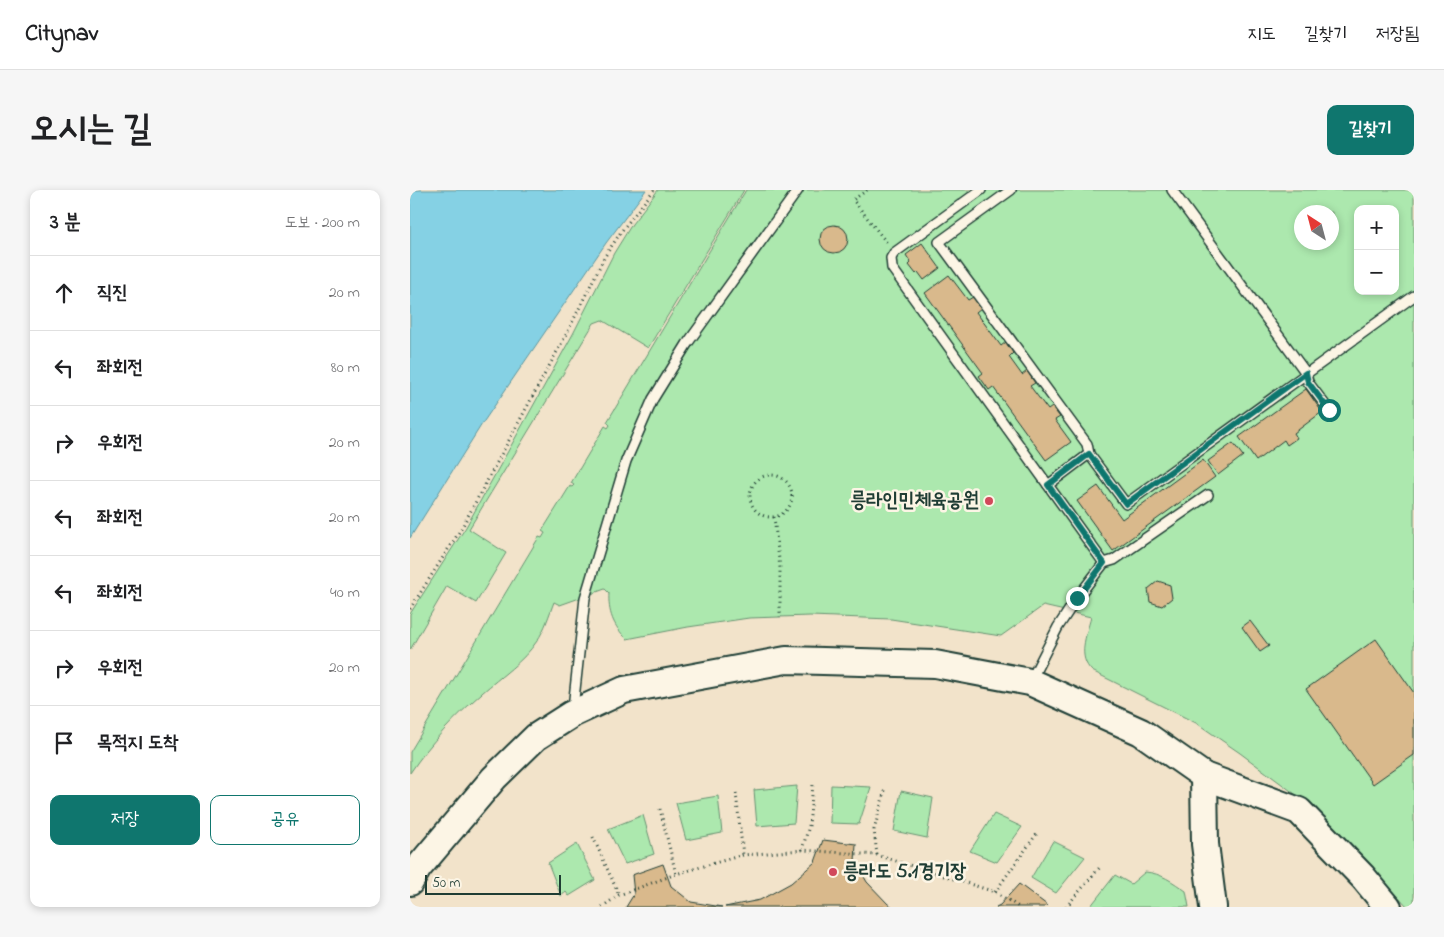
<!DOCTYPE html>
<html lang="ko">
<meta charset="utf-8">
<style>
:root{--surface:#fff;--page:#f6f6f6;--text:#202124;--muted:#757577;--line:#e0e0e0;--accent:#0f766e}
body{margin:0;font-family:"Indie Flower","Poor Story",sans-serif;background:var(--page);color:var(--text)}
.controls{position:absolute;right:15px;top:15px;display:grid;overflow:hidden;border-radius:10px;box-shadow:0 2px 8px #0003}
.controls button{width:45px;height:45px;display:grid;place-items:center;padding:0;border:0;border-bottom:1px solid var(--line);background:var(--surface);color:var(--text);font:25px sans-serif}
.compass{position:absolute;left:884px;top:15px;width:45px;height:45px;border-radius:50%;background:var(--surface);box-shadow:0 2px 8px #0003;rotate:324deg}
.scale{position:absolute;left:15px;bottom:12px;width:136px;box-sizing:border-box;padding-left:5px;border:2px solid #1f3d34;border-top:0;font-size:14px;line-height:18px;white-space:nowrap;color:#1f3d34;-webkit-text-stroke:4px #fcf5e5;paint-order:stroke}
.stop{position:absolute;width:15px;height:15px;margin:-11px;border:4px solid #0f766e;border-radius:50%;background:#fff}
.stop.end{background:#0f766e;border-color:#fff;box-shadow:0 1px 5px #0008}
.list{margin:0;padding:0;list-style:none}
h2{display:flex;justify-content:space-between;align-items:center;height:65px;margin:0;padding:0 20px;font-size:21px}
h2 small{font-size:16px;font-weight:400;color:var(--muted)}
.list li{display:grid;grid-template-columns:32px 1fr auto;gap:15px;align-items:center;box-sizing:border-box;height:75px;padding:0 20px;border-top:1px solid var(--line)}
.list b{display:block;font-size:19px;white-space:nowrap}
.list em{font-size:16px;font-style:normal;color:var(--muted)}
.actions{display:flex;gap:10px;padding:15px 20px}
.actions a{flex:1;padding:11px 0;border:1px solid var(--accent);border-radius:10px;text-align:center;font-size:18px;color:var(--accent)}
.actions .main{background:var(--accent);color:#fff}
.icon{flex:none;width:28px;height:28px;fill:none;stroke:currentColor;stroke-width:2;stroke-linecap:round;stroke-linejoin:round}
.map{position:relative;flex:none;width:1004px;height:717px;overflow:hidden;border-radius:10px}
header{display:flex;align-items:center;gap:30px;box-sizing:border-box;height:70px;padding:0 25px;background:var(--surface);border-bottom:1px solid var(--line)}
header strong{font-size:24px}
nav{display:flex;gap:28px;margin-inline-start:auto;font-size:18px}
.intro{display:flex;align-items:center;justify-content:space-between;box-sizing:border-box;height:120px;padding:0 30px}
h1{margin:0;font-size:35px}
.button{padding:12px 22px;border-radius:10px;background:var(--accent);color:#fff;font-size:18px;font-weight:700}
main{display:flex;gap:30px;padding:0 30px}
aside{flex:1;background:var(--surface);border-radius:10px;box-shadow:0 2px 8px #0003}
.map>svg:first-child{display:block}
.green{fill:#ace8ae;stroke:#669271;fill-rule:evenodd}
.water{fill:#85d1e4;stroke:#5c969e}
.building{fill:#d9b98c;stroke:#1f3d34}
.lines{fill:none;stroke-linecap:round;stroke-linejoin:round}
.lane-casing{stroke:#1f3d34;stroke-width:12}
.secondary-casing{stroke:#1f3d34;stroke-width:30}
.path{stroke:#1f3d34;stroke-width:3;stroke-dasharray:1 4;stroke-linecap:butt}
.lane{stroke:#fcf5e5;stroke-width:9}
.secondary{stroke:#fcf5e5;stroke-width:26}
.route{stroke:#0f766e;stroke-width:6}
.poi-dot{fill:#d1495b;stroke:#fcf5e5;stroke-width:2}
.labels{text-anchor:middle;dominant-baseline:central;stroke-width:5;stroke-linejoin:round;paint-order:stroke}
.poi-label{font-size:20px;font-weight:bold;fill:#1f3d34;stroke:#fcf5e5;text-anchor:end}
</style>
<header>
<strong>Citynav</strong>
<nav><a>지도</a><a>길찾기</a><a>저장됨</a></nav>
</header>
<div class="intro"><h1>오시는 길</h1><a class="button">길찾기</a></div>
<main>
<aside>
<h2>3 분<small>도보 · 200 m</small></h2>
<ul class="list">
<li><svg class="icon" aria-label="ahead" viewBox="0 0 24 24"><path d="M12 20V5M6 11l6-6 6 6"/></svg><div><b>직진</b></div><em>20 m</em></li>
<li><svg class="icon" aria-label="left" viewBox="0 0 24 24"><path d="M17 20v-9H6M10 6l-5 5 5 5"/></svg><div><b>좌회전</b></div><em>80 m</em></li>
<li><svg class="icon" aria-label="right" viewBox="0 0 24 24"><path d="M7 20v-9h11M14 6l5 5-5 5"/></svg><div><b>우회전</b></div><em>20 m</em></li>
<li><svg class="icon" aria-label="left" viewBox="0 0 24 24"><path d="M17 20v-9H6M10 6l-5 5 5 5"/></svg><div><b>좌회전</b></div><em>20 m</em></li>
<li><svg class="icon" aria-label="left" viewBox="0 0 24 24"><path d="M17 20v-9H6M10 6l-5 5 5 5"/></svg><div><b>좌회전</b></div><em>40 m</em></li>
<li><svg class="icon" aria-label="right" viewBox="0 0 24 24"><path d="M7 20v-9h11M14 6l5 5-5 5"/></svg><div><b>우회전</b></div><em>20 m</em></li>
<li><svg class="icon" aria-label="arrive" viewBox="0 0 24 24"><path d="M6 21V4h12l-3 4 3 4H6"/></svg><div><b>목적지 도착</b></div></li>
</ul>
<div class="actions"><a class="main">저장</a><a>공유</a></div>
</aside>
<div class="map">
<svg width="1004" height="717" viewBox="0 0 1004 717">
<rect width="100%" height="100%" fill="#f2e3ca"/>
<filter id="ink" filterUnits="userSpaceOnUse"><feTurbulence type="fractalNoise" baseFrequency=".02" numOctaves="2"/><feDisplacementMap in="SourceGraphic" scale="10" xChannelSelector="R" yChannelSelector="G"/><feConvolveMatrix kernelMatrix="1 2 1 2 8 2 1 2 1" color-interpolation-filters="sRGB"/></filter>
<g filter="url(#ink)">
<g class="green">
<polygon points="248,0 334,0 238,158 192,130 184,133 59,339 96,363 66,413 37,396 0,460 0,424 56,337 163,144 204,63 222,34"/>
<path d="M336,0h668v717h-6l-86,-93 -82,-61 -42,-29 -106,-53c-15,-14 -6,-35 -1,-54l-48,-11 -42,30 -110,-17 -81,-3 -61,2 -61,9 -61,12c-14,-13 -19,-27 -18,-46l-4,-4 -45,16 -6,-3c-5,13 -9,27 -17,39 -14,21 -36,35 -55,52 -27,24 -52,50 -72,80v-21l129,-215 3,1 3,-5 -3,-2 28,-45 2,1 2,-2 -3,-2 34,-57 3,2 2,-3 -3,-3zM948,19h37v82h-37zM892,22h30v30h-30z"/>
<polygon points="421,595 461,597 449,634 420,633"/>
<polygon points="387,596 384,633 347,636 344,600"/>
<polygon points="491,601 523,608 517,648 484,641"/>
<polygon points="308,606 312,643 276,650 266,613"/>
<polygon points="584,624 612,637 587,672 560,661"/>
<polygon points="233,625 244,664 215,674 198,639"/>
<polygon points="643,651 675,667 646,703 621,688"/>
<polygon points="167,654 185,690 159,706 156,702 151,706 138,673"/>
<path d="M735,682c16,1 28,10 41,19l3,16h-99l25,-32 16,9z"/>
</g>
<polygon class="water" points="0,0 236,0 196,53 72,234 0,348"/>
<g class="building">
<circle cx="424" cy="49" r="14"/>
<polygon points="512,53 530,78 514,90 508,82 506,84 499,75 501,73 496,65"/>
<polygon points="539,85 558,110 563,107 571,118 566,122 591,156 596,152 603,163 599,167 612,185 617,181 625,193 620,196 638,220 642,217 650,227 645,230 661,252 636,270 583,197 579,200 569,186 573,183 515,103"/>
<polygon points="896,199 912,222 884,243 887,248 877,255 874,250 846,271 829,247"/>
<polygon points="823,253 833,266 808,285 798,271"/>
<polygon points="793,270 805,287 703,361 667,311 688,296 712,329"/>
<polygon points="748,391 760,395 762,408 752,416 740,412 738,399"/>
<polygon points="840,431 859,456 850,462 832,437"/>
<polygon points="966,449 1004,503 1004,565 963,594 896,499"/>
<polygon points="413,650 446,654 445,671 457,692 478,714 483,717 315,717 350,710 381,693 405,672"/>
<polygon points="253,674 261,696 281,712 312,717 216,717 224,704 222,685"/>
<polygon points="609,694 637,715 635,717 586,717 590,715"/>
</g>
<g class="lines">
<g class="lane-casing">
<g id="lane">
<polyline points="571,0 484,63 481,68 482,78 694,373"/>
<polyline points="601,0 529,52 677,254 679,264 716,314 1004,106"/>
<polyline points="762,0 896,183 898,192 919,220"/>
<polyline points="638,295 679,264"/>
<polyline points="621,490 648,437 667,408 694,373 704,370 798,305"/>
<polyline points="163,518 175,408 216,271 243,209 277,154 388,0"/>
</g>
</g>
<g class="secondary-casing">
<g id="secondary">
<polyline points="794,586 795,654 803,717"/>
<polyline points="0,692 8,678 84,588 126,547 162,524 214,500 376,470 525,474 620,492 731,542 794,586 889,621 953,687 978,717"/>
</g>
</g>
<g class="path">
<polyline points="457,0 443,10 477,53"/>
<circle cx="361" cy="306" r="21"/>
<polyline points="364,327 370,378 370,427"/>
<polyline points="0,419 51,339 157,143 195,66 213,39 244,0"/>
<polyline points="326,603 333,665"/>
<polyline points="250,619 266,684"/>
<polyline points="183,647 209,705"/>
<polyline points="392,660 399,636 403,595"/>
<polyline points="467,665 464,640 475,600"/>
<polyline points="585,702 628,642"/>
<polyline points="192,717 209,705 266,684 333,665 392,660 467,665 585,702 609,717"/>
<polyline points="656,717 691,676"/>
</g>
<use href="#lane" class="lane"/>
<use href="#secondary" class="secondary"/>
</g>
</g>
<g class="lines" filter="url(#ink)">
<polyline class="route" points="667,408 694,373 638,295 679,264 716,314 896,183 898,192 919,220"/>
</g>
<g class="poi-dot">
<circle cx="579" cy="311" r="5"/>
<circle cx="423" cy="682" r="5"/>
</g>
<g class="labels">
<g class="poi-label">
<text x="569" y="311">릉라인민체육공원</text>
<text x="433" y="682" text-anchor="start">릉라도 5.1경기장</text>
</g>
</g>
</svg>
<div class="controls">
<button>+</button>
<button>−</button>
</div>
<svg class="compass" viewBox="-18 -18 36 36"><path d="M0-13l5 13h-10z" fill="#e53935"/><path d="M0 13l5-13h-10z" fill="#757577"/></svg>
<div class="scale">50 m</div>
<div class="stop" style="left:919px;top:220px"></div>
<div class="stop end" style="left:667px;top:408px"></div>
</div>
</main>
